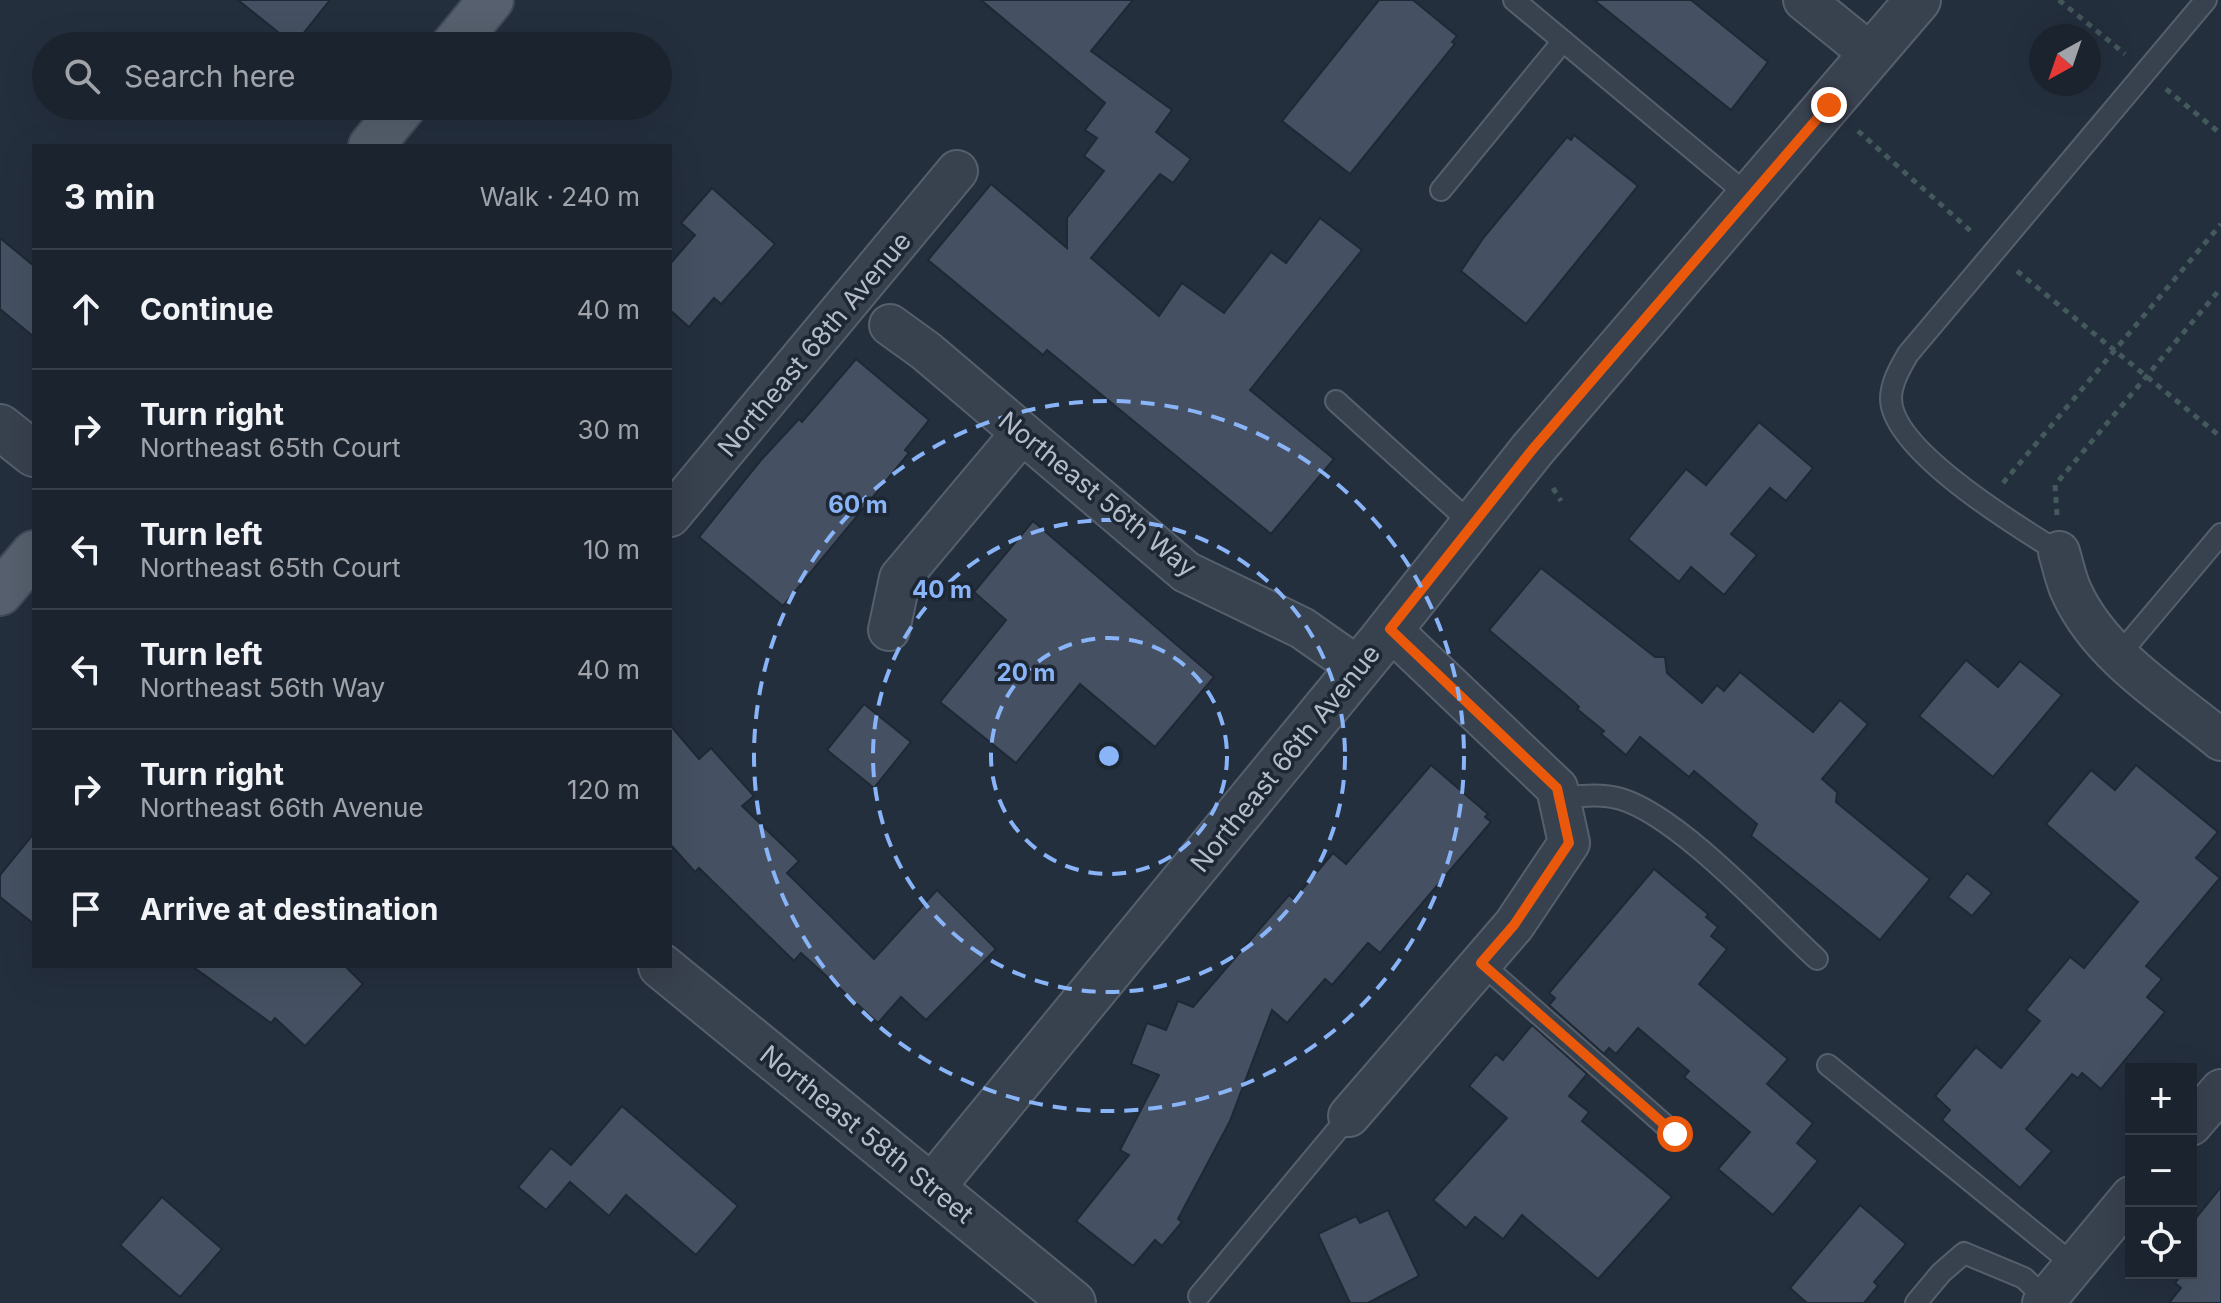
<!DOCTYPE html>
<meta charset="utf-8">
<style>
:root{--surface:#1b232e;--page:#282f3a;--text:#f1f3f6;--muted:#a0a4aa;--line:#39404a}
body{margin:0;font-family:Inter,sans-serif;background:var(--page);color:var(--text)}
.controls{position:absolute;right:24px;bottom:24px;display:grid;overflow:hidden;border-radius:0px;box-shadow:0 8px 32px #0002}
.controls button{width:72px;height:72px;display:grid;place-items:center;padding:0;border:0;border-bottom:2px solid var(--line);background:var(--surface);color:var(--text);font:40px sans-serif}
.compass{position:absolute;left:2029px;top:24px;width:72px;height:72px;border-radius:50%;background:var(--surface);box-shadow:0 8px 32px #0002;rotate:220deg}
.stop{position:absolute;width:24px;height:24px;margin:-18px;border:6px solid #ea580c;border-radius:50%;background:#fff}
.stop.end{background:#ea580c;border-color:#fff;box-shadow:0 2px 8px #0008}
.list{margin:0;padding:0;list-style:none}
h2{display:flex;justify-content:space-between;align-items:center;height:104px;margin:0;padding:0 32px;font-size:34px}
h2 small{font-size:26px;font-weight:400;color:var(--muted)}
.list li{display:grid;grid-template-columns:52px 1fr auto;gap:24px;align-items:center;box-sizing:border-box;height:120px;padding:0 32px;border-top:2px solid var(--line)}
.list b{display:block;font-size:30px;white-space:nowrap}
.list p{margin:0;font-size:26px;white-space:nowrap;color:var(--muted)}
.list em{font-size:26px;font-style:normal;color:var(--muted)}
.icon{flex:none;width:44px;height:44px;fill:none;stroke:currentColor;stroke-width:2;stroke-linecap:round;stroke-linejoin:round}
.map{position:relative;flex:none;width:2221px;height:1303px;overflow:hidden}
.search{position:absolute;background:var(--surface);box-shadow:0 8px 32px #0002;left:32px;top:32px;width:640px;height:88px;display:flex;align-items:center;gap:20px;box-sizing:border-box;padding:0 28px;border-radius:44px;color:var(--muted);font-size:30px}
.panel{position:absolute;background:var(--surface);box-shadow:0 8px 32px #0002;left:32px;top:144px;width:640px;height:824px;border-radius:0px}
.map>svg:first-child{display:block}
.building{fill:#455162;stroke:#1f2835;stroke-width:2}
.lines{fill:none;stroke-linecap:round;stroke-linejoin:round}
.service-casing{stroke:#565f6c;stroke-width:24}
.minor-casing{stroke:#565f6c;stroke-width:44}
.tertiary-casing{stroke:#565f6c;stroke-width:48}
.primary-casing{stroke:#414a57;stroke-width:48}
.path{stroke:#44595c;stroke-width:5;stroke-dasharray:6 6;stroke-linecap:butt}
.service{stroke:#38414e;stroke-width:20}
.minor{stroke:#38414e;stroke-width:40}
.tertiary{stroke:#38414e;stroke-width:44}
.primary{stroke:#56606e;stroke-width:44}
.route{stroke:#ea580c;stroke-width:10}
.ring{fill:none;stroke:#8ab4f8;stroke-width:4;stroke-dasharray:14 10}
.labels{text-anchor:middle;dominant-baseline:central;stroke-width:7;stroke-linejoin:round;paint-order:stroke}
.street-label{font-size:26px;fill:#b4bcc9;stroke:#1d2633}
.centre{fill:#8ab4f8;stroke:#1d2633;stroke-width:4}
.ring-label{font-size:24px;text-anchor:middle;font-weight:bold;fill:#8ab4f8;stroke:#1d2633;stroke-width:7;stroke-linejoin:round;paint-order:stroke}
</style>
<div class="map">
<svg width="2221" height="1303" viewBox="0 0 2221 1303">
<rect width="100%" height="100%" fill="#242f3e"/>
<g class="building">
<polygon points="238,0 330,0 294,45"/>
<polygon points="981,0 1133,0 1091,51 1172,110 1156,132 1191,159 1173,183 1160,174 1091,258 1159,316 1182,283 1224,313 1271,252 1286,263 1320,218 1362,250 1250,390 1334,459 1271,534 1047,350 1043,355 928,260 991,184 1067,248 1067,218 1104,171 1084,156 1097,138 1085,130 1105,103"/>
<polygon points="1379,0 1413,0 1457,36 1452,42 1455,44 1350,174 1282,121"/>
<polygon points="1594,0 1691,0 1768,62 1731,110"/>
<polygon points="1574,135 1638,186 1526,324 1461,271 1484,237 1567,137 1571,140"/>
<polygon points="712,188 775,244 721,304 714,298 689,327 670,310 670,264 695,235 681,223"/>
<polygon points="0,238 34,266 34,337 0,309"/>
<polygon points="856,359 929,420 905,450 909,453 783,606 699,537 761,460 799,419 802,422"/>
<polygon points="1759,422 1813,468 1786,501 1770,488 1731,534 1757,555 1724,595 1691,567 1679,582 1628,539 1686,469 1706,485"/>
<polygon points="1033,521 1214,677 1155,747 1080,684 1016,763 940,702 1006,620 974,592"/>
<polygon points="1541,568 1655,657 1665,657 1667,673 1702,703 1717,685 1724,691 1740,672 1813,732 1840,700 1868,724 1822,779 1837,792 1836,802 1930,879 1880,940 1751,836 1757,824 1694,771 1689,777 1640,737 1626,755 1601,734 1604,731 1577,709 1579,707 1574,702 1489,630"/>
<polygon points="1966,660 1998,687 2020,661 2062,695 1993,777 1919,716"/>
<polygon points="864,704 911,742 874,788 827,750"/>
<polygon points="670,725 699,759 711,748 754,796 742,806 799,861 787,873 874,959 937,890 996,949 926,1020 901,997 878,1023 801,953 794,961 699,868 695,872 670,844"/>
<polygon points="1431,765 1488,814 1485,817 1491,822 1380,953 1368,943 1332,985 1325,979 1287,1023 1272,1010 1230,1121 1178,1219 1182,1222 1162,1246 1155,1240 1133,1266 1076,1221 1129,1155 1120,1150 1159,1075 1131,1064 1147,1023 1166,1030 1178,1001 1193,1007 1289,895 1294,899 1333,853 1346,864"/>
<polygon points="2136,765 2218,832 2196,858 2220,878 2146,966 2162,979 2147,997 2165,1012 2101,1089 2082,1073 2078,1078 2072,1074 2026,1129 2052,1151 2020,1188 1942,1120 1950,1110 1935,1096 1976,1047 2001,1068 2040,1021 2026,1010 2070,957 2084,968 2138,902 2046,824 2091,770 2115,790"/>
<polygon points="34,833 34,924 0,897 0,875"/>
<polygon points="1654,869 1708,914 1706,917 1718,927 1711,936 1727,949 1699,984 1788,1059 1767,1084 1813,1123 1797,1143 1818,1161 1773,1215 1718,1169 1750,1132 1684,1077 1689,1071 1638,1028 1616,1054 1609,1048 1604,1054 1549,1005 1555,998 1549,993"/>
<polygon points="1967,873 1992,893 1972,916 1948,897"/>
<polygon points="192,966 345,966 363,984 305,1046 275,1018 271,1023"/>
<polygon points="1532,1025 1587,1074 1569,1096 1589,1112 1582,1121 1672,1197 1598,1279 1522,1215 1503,1239 1475,1217 1466,1228 1433,1200 1507,1118 1469,1086 1496,1054 1503,1060"/>
<polygon points="622,1106 738,1206 696,1255 626,1195 609,1216 570,1182 546,1210 518,1187 551,1148 571,1165"/>
<polygon points="2221,1187 2221,1303 2169,1303 2181,1288 2175,1283 2183,1273 2191,1273 2191,1224"/>
<polygon points="162,1197 222,1249 180,1297 120,1245"/>
<polygon points="1860,1205 1906,1244 1874,1282 1878,1286 1864,1303 1807,1303 1790,1288"/>
<polygon points="1388,1210 1419,1276 1368,1303 1350,1303 1318,1234 1356,1216 1360,1223"/>
</g>
<g class="lines">
<g class="service-casing">
<g id="service">
<polyline points="1514,0 1750,197"/>
<polyline points="1441,190 1563,41"/>
<polyline points="1336,401 1473,525"/>
<path d="M2059,552c-41,-25 -167,-102 -168,-153 0,-16 9,-31 17,-45l298,-354"/>
<polyline points="2118,656 2221,534"/>
<path d="M1559,798c21,-2 42,-5 62,1 59,18 147,115 196,160"/>
<polyline points="1481,963 1675,1134"/>
<polyline points="1828,1065 2074,1265"/>
<polyline points="1199,1296 1349,1116"/>
<polyline points="1916,1303 1941,1273 1964,1253 2024,1278 2046,1299"/>
</g>
</g>
<g class="minor-casing">
<g id="minor">
<polyline points="1804,0 1872,55"/>
<polyline points="890,325 926,351 1186,572 1302,628 1359,668"/>
<polyline points="670,516 957,171"/>
<path d="M2059,552c4,13 7,29 13,41 29,63 97,104 149,147"/>
<polyline points="889,630 900,578 1022,433"/>
<polyline points="1349,1116 1514,925 1569,843 1557,788 1390,629"/>
<polyline points="2191,1125 2221,1090"/>
<polyline points="2043,1303 2131,1197"/>
</g>
</g>
<g class="tertiary-casing">
<g id="tertiary">
<polyline points="0,427 34,454"/>
<polyline points="661,966 1073,1303"/>
<polyline points="932,1187 1380,642 1532,450 1918,0"/>
</g>
</g>
<g class="primary-casing">
<g id="primary">
<polyline points="453,46 491,0"/>
<polyline points="371,146 404,106"/>
<polyline points="0,593 34,553"/>
</g>
</g>
<g class="path">
<polyline points="2059,0 2125,54"/>
<polyline points="2166,89 2221,134"/>
<polyline points="1858,131 1973,233"/>
<polyline points="2017,271 2221,437"/>
<polyline points="2003,483 2221,224"/>
<polyline points="1553,488 1561,501"/>
<polyline points="2057,515 2055,485 2221,288"/>
</g>
<use href="#service" class="service"/>
<use href="#minor" class="minor"/>
<use href="#tertiary" class="tertiary"/>
<use href="#primary" class="primary"/>
</g>
<g class="lines">
<polyline class="route" points="1675,1134 1481,963 1514,925 1569,843 1557,788 1390,629 1532,450 1829,105"/>
</g>
<g class="ring">
<circle cx="1109" cy="756" r="118"/>
<circle cx="1109" cy="756" r="236"/>
<circle cx="1109" cy="756" r="355"/>
</g>
<g class="labels">
<g class="street-label">
<text transform="translate(814 344) rotate(-50)">Northeast 68th Avenue</text>
<text transform="translate(1098 494) rotate(39)">Northeast 56th Way</text>
<text transform="translate(1285 758) rotate(-51)">Northeast 66th Avenue</text>
<text transform="translate(867 1134) rotate(39)">Northeast 58th Street</text>
</g>
</g>
<circle cx="1109" cy="756" r="12" class="centre"/>
<g class="ring-label">
<text x="858" y="513">60 m</text>
<text x="942" y="598">40 m</text>
<text x="1026" y="681">20 m</text>
</g>
</svg>
<div class="controls">
<button>+</button>
<button>−</button>
<button><svg class="icon" aria-label="locate" viewBox="0 0 24 24"><circle cx="12" cy="12" r="6"/><path d="M12 2v4M12 18v4M2 12h4M18 12h4"/></svg></button>
</div>
<svg class="compass" viewBox="-18 -18 36 36"><path d="M0-13l5 13h-10z" fill="#e53935"/><path d="M0 13l5-13h-10z" fill="#a0a4aa"/></svg>
<div class="stop" style="left:1675px;top:1134px"></div>
<div class="stop end" style="left:1829px;top:105px"></div>
<div class="search"><svg class="icon" aria-label="search" viewBox="0 0 24 24"><circle cx="10" cy="10" r="6"/><path d="M15 15l6 6"/></svg>Search here</div>
<section class="panel">
<h2>3 min<small>Walk · 240 m</small></h2>
<ul class="list">
<li><svg class="icon" aria-label="ahead" viewBox="0 0 24 24"><path d="M12 20V5M6 11l6-6 6 6"/></svg><div><b>Continue</b></div><em>40 m</em></li>
<li><svg class="icon" aria-label="right" viewBox="0 0 24 24"><path d="M7 20v-9h11M14 6l5 5-5 5"/></svg><div><b>Turn right</b><p>Northeast 65th Court</p></div><em>30 m</em></li>
<li><svg class="icon" aria-label="left" viewBox="0 0 24 24"><path d="M17 20v-9H6M10 6l-5 5 5 5"/></svg><div><b>Turn left</b><p>Northeast 65th Court</p></div><em>10 m</em></li>
<li><svg class="icon" aria-label="left" viewBox="0 0 24 24"><path d="M17 20v-9H6M10 6l-5 5 5 5"/></svg><div><b>Turn left</b><p>Northeast 56th Way</p></div><em>40 m</em></li>
<li><svg class="icon" aria-label="right" viewBox="0 0 24 24"><path d="M7 20v-9h11M14 6l5 5-5 5"/></svg><div><b>Turn right</b><p>Northeast 66th Avenue</p></div><em>120 m</em></li>
<li><svg class="icon" aria-label="arrive" viewBox="0 0 24 24"><path d="M6 21V4h12l-3 4 3 4H6"/></svg><div><b>Arrive at destination</b></div></li>
</ul>
</section>
</div>
